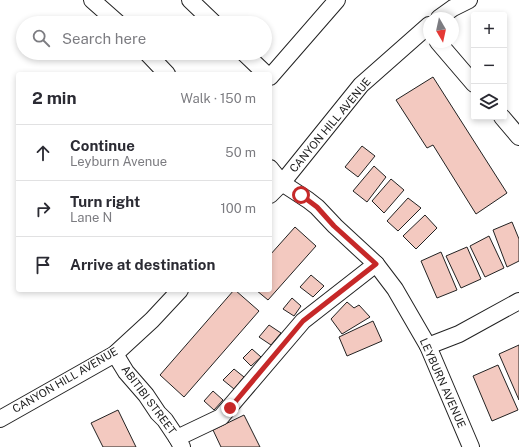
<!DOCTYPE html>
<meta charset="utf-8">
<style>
:root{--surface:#fff;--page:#f2f2f3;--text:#2b2b33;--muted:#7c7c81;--line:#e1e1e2}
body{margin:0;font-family:"Public Sans",sans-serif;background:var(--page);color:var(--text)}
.controls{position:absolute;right:12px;top:12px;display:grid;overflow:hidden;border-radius:4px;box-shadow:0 2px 6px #0003}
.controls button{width:36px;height:36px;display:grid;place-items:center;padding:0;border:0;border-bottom:1px solid var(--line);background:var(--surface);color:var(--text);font:20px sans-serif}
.compass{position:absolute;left:423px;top:12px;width:36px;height:36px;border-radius:50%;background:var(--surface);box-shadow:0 2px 6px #0003;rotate:171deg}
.stop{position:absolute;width:12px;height:12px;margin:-9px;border:3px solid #c62828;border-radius:50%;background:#fff}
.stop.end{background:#c62828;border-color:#fff;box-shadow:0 1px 4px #0008}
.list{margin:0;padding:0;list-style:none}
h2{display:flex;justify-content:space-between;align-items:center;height:52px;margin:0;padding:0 16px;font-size:17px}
h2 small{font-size:13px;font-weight:400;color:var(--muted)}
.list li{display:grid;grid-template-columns:26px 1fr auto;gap:12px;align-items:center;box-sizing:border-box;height:56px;padding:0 16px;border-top:1px solid var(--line)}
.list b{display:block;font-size:15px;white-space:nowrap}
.list p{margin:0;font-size:13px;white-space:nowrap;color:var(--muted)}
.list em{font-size:13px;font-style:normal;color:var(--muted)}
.icon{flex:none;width:22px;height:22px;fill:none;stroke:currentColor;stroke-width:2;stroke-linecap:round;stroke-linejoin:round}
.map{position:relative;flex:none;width:519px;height:447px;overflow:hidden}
.search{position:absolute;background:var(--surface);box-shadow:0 2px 6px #0003;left:16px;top:16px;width:256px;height:44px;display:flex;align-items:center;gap:10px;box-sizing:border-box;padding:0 14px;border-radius:22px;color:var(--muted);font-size:15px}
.panel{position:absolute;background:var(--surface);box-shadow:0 2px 6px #0003;left:16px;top:72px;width:256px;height:220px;border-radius:4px}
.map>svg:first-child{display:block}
.building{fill:#f3c9c0;stroke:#222}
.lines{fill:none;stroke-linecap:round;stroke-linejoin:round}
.minor-casing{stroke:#222;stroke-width:18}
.minor{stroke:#fff;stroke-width:16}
.route{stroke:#c62828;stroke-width:5}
.labels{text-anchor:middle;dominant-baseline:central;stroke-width:3;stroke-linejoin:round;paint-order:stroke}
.street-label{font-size:11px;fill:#222;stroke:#fff}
</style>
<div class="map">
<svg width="519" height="447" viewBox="0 0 519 447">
<rect width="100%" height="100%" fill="#fff"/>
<g class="building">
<polygon points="433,77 507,193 476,214 433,145 427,148 396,100"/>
<polygon points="362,146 375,156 358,177 345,167"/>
<polygon points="374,166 386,177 367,202 353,191"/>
<polygon points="391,179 404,190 384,213 372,201"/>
<polygon points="408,198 421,208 398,231 387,221"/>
<polygon points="425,215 437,228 416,249 403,236"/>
<polygon points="512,222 519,239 519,261 507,267 493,230"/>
<polygon points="295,227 316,246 268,300 256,290 270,290 270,255"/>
<polygon points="489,236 504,268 485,277 470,246"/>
<polygon points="467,247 481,279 461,288 446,256"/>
<polygon points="441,252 457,290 437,298 421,261"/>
<polygon points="311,275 324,286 313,297 300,287"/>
<polygon points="234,290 235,290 259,311 184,397 160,375"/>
<polygon points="292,298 301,306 294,316 283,309"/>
<polygon points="347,302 354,308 359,305 370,317 342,334 331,319"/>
<polygon points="373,321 382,341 347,356 339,337"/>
<polygon points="269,325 281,333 271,345 259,337"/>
<polygon points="519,345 519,400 499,354"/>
<polygon points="252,349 261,357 251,366 243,358"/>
<polygon points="498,365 518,410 492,421 473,376"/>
<polygon points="234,369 244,377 234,389 223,380"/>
<polygon points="213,391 223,400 214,410 204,401"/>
<polygon points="118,410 136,447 103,447 91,423"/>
<polygon points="244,415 260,447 221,447 213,430"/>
</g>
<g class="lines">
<g class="minor-casing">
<g id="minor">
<polyline points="92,0 118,23"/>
<polyline points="190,0 214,23"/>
<polyline points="439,18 453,8 469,0"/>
<polyline points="438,42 474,84"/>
<polyline points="147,53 167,74"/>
<polyline points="244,53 266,74"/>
<polyline points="270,77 337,0"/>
<polyline points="502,117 519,137"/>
<polyline points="270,168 282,183 308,200 317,207 335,226 376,264 395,289 428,346 471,447"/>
<polyline points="270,195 282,183 361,85 429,25"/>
<polyline points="428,346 459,334 519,301"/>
<polyline points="115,354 126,372 146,395 158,413 165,420 177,438 182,447"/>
<polyline points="0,419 115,354 152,320 180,290"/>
<polyline points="177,438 221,417 303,321 376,264"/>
</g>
</g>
<use href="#minor" class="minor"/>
</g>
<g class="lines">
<polyline class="route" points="230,408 303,321 376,264 334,226 317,207 301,195"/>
</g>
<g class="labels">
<g class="street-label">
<text transform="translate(330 125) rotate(-50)">CANYON HILL AVENUE</text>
<text transform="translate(65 380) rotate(-30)">CANYON HILL AVENUE</text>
<text transform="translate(443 383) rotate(66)">LEYBURN AVENUE</text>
<text transform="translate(149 400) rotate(53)">ABITIBI STREET</text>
</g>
</g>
</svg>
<div class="controls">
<button>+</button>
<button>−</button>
<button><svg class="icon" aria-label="layers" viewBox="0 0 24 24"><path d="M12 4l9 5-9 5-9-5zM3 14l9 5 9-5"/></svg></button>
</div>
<svg class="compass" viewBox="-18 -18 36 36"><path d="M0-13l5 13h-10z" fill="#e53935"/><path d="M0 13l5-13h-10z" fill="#7c7c81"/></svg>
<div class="stop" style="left:301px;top:195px"></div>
<div class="stop end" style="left:230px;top:408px"></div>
<div class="search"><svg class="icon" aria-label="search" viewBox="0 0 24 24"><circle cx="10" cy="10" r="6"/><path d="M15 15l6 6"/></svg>Search here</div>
<section class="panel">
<h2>2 min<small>Walk · 150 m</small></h2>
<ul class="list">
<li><svg class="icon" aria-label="ahead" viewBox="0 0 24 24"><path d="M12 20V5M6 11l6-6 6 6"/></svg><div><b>Continue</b><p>Leyburn Avenue</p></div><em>50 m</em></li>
<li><svg class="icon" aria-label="right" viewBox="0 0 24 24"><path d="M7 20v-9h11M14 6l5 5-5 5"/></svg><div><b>Turn right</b><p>Lane N</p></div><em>100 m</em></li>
<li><svg class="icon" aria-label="arrive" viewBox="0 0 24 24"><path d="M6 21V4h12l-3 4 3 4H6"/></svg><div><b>Arrive at destination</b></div></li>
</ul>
</section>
</div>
